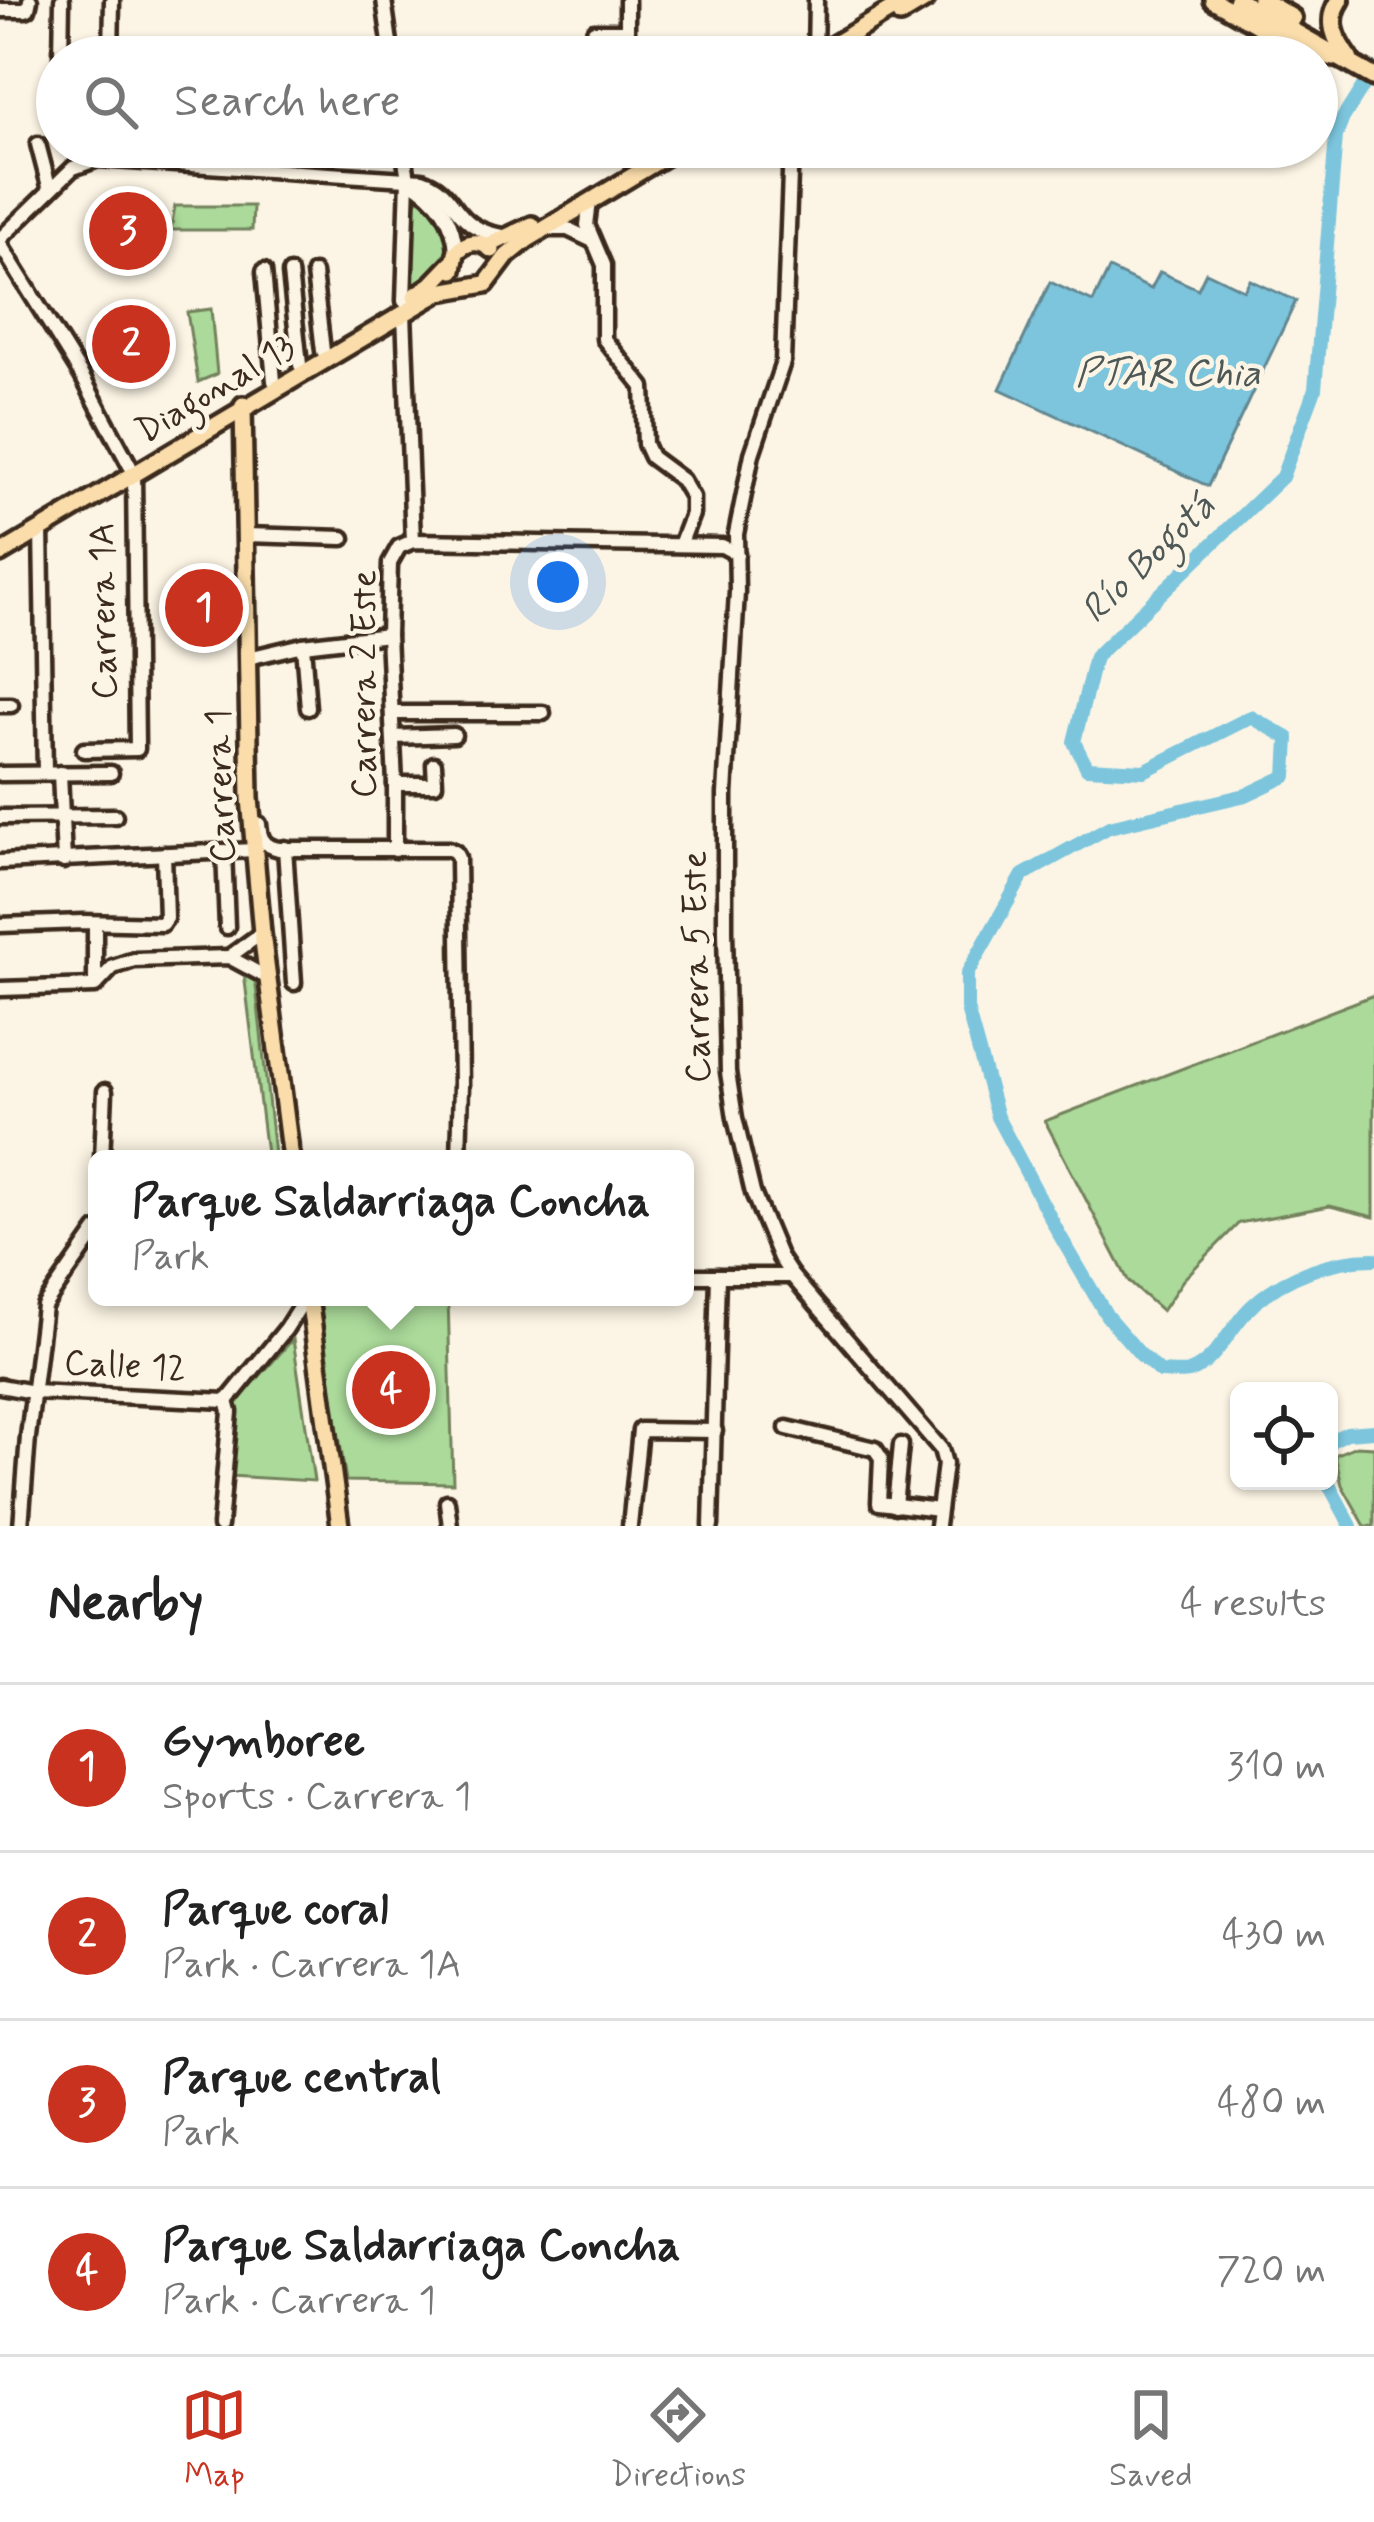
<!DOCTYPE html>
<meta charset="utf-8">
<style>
:root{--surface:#fff;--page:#f6f6f6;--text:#222;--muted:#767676;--line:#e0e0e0;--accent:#c8321e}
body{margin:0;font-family:Mynerve,sans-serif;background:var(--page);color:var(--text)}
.controls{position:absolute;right:36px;bottom:36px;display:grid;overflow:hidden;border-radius:18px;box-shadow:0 3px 9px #0004}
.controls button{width:108px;height:108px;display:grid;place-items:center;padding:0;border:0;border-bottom:3px solid var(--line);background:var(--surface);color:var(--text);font:60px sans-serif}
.you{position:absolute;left:558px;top:582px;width:42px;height:42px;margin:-30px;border:9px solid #fff;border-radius:50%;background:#1a73e8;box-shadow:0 0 0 18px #1a73e833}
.badge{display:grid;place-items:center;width:78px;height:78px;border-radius:50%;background:var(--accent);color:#fff;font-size:39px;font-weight:700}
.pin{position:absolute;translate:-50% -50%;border:6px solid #fff;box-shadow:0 3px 12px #0006}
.popup{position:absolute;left:88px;top:1150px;width:606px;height:156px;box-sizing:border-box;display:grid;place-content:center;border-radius:18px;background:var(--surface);filter:drop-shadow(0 3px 9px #0005);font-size:39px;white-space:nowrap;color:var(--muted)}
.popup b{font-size:45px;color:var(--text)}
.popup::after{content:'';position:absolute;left:50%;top:100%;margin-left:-24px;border:24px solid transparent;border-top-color:var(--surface)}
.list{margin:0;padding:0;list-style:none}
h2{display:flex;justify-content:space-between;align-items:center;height:156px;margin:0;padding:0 48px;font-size:51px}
h2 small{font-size:39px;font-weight:400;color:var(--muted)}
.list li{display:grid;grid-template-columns:78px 1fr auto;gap:36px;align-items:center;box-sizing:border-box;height:168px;padding:0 48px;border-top:3px solid var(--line)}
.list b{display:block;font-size:45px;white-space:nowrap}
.list p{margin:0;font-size:39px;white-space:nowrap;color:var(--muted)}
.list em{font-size:39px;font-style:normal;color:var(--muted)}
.icon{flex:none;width:66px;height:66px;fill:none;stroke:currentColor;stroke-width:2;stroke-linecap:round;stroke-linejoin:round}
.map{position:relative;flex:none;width:1374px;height:1526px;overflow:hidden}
.search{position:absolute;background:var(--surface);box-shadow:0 3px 9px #0004;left:36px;right:36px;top:36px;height:132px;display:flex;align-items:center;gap:30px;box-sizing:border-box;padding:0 42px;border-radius:66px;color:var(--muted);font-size:45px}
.sheet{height:828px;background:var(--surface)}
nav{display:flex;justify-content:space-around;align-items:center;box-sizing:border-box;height:168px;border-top:3px solid var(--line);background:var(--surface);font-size:33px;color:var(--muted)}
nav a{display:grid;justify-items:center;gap:6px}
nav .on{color:var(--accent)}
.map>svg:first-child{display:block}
.green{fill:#abda9a;stroke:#73825c;stroke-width:3}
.water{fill:#7cc5dd;stroke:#628791;stroke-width:3}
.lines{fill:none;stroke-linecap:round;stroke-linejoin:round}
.river{stroke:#7cc5dd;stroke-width:14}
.minor-casing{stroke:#3b2a1e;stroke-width:21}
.major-casing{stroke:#3b2a1e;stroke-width:24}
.highway-casing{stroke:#3b2a1e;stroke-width:26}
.minor{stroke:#fcf5e5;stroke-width:12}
.major{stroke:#faddab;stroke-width:15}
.highway{stroke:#faddab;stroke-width:16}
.labels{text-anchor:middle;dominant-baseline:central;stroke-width:9;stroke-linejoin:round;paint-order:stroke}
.street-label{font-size:36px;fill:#3b2a1e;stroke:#fcf5e5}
.water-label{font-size:39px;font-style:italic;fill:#4e5857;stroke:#fcf5e5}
</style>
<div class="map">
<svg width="1374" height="1526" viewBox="0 0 1374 1526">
<rect width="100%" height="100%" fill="#fcf5e5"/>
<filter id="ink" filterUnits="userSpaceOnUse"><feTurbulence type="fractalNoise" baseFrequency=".00833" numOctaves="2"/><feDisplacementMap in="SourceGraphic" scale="24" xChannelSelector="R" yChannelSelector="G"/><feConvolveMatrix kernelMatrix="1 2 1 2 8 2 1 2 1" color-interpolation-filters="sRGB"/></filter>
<g filter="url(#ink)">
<g class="green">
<polygon points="419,199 438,210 449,237 449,249 439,270 418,287 411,284 413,204"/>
<polygon points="175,206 253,206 252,230 171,230"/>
<polygon points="211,309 217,374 198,382 187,312"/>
<polygon points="244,973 255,977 274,1154 266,1154"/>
<polygon points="1374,995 1374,1217 1330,1206 1239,1223 1183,1280 1162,1311 1129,1282 1045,1121"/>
<polygon points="448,1297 453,1483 346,1481 317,1297"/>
<polygon points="293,1339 314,1481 229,1476 234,1405"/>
<polygon points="1356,1446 1374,1447 1374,1526 1365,1526 1342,1485 1335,1455"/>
</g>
<polygon class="water" points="1109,269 1151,289 1160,272 1198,289 1206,272 1244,290 1250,280 1296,301 1208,486 1000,389 1050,282 1093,302"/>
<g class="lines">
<g class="river">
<path d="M1374,69l-31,49 -7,18 -21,253 -33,88 -187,180 -21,85 13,26 57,3 107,-54 37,21 -2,38 -40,19 -137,32 -86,48 -56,99v35l30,108 62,117 48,82 33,38 20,18c8,0 21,2 29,0 28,-9 42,-48 64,-67 31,-29 79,-46 121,-46"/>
<polyline points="1329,1442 1347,1433 1374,1431"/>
<polyline points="1327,1481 1351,1526"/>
</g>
<g class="minor-casing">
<g id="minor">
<polyline points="384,0 392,57"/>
<polyline points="0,10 25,10 28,9 30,0"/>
<polyline points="594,31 626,31"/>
<polyline points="815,56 816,0"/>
<polyline points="61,57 62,0"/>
<polyline points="111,57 112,0"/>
<polyline points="627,57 627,0"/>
<polyline points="53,95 57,95"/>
<polyline points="38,144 50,190"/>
<polyline points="403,147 408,179 404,301"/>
<polyline points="659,147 660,149"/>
<polyline points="791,147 783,362 752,454 736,534 737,592 725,794 725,930 728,1072 735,1118 753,1193 780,1258 792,1276 941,1449 945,1464 937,1526"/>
<path d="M409,180c27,16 46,40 47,73"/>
<polyline points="590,201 587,225 604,265 604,339 643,387 645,444 651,457 682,480 692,497 692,514 680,545"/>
<polyline points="548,229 568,229 591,240"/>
<path d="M0,239l73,-71 25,-9 324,21c39,13 27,50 87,57"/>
<polyline points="0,244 82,376 130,466"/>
<polyline points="264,271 274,381"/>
<polyline points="290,273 300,365"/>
<polyline points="314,273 323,351"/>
<polyline points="404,313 413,541"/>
<polyline points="41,529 45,773"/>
<polyline points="246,535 343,538"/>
<polyline points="303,645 308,708"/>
<polyline points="248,658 303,645 388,635"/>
<polyline points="0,705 11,705"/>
<polyline points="392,713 543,713"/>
<polyline points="393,737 454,735"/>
<polyline points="84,750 137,749 134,474"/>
<polyline points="60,773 64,861"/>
<polyline points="0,774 111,773"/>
<polyline points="395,784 435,784 434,764"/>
<polyline points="0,817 115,816"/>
<path d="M259,824c1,15 5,22 20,25h170l6,3 3,6 3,227 -2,74"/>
<polyline points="285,848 294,983"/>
<polyline points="395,850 395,784 388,635 390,563 399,547 413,541 722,546 737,554"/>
<polyline points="224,851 227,927"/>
<polyline points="0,862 254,850"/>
<polyline points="95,923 95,985"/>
<polyline points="0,925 83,922 162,924 166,918 164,854"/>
<polyline points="229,957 262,933"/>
<polyline points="0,989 95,986 113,967 134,960 229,957 268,978"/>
<polyline points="102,1159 105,1091"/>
<polyline points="685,1276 792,1276"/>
<polyline points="0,1386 33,1392 227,1401 285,1330 306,1297"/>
<polyline points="787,1428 875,1449 881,1458 879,1503 939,1510"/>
<polyline points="447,1502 450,1526"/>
<polyline points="895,1506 901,1445"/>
<polyline points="21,1526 28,1437 44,1306 97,1230"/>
<polyline points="220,1526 230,1412 227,1401"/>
<polyline points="630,1526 640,1430 715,1431"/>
<polyline points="711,1526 718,1276"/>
</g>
</g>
<g class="major-casing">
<g id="major">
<polyline points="1213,0 1299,49 1334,58"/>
<polyline points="900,15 925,0"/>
<polyline points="813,57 908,0"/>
<polyline points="487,246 532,225"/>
<path d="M453,270l3,-17c10,-12 24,-14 36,-3"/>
<polyline points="415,296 431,285 453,262"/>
<polyline points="243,405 250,798 262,933 291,1159"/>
<polyline points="0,554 440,292 486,284 507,256 528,239 681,147"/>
<polyline points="309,1297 340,1526"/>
</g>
</g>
<g class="highway-casing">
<g id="highway">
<polyline points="1237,0 1374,77"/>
<polyline points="1261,0 1292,18"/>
<path d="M1340,0c-14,21 -5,40 9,59"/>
</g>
</g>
<use href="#minor" class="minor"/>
<use href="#major" class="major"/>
<use href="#highway" class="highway"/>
</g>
</g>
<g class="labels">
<g class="street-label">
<text transform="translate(216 390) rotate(-31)">Diagonal 13</text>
<text transform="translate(105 611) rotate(-91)">Carrera 1A</text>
<text transform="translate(365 684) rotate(-90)">Carrera 2 Este</text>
<text transform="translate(222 786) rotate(-92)">Carrera 1</text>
<text transform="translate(698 967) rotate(-91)">Carrera 5 Este</text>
<text transform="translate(125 1367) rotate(3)">Calle 12</text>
</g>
<g class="water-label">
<text x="1168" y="374">PTAR Chia</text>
<text transform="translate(1149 559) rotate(-44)">Río Bogotá</text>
</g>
</g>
</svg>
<div class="controls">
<button><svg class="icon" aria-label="locate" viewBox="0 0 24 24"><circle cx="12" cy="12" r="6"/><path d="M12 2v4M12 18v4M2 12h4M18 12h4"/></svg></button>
</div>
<div class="you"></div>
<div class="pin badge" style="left:204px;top:608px">1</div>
<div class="pin badge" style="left:131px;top:344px">2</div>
<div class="pin badge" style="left:128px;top:231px">3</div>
<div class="pin badge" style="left:391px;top:1390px">4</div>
<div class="popup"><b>Parque Saldarriaga Concha</b>Park</div>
<div class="search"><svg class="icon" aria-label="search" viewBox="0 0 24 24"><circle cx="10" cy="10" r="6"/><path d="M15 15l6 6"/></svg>Search here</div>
</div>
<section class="sheet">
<h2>Nearby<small>4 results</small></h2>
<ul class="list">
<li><span class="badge">1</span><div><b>Gymboree</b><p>Sports · Carrera 1</p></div><em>310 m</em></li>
<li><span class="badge">2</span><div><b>Parque coral</b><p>Park · Carrera 1A</p></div><em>430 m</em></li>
<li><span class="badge">3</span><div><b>Parque central</b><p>Park</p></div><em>480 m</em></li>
<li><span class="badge">4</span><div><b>Parque Saldarriaga Concha</b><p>Park · Carrera 1</p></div><em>720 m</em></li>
</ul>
</section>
<nav>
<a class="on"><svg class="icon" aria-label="map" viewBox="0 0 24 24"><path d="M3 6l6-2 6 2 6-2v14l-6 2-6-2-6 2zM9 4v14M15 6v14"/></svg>Map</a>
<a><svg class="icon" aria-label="directions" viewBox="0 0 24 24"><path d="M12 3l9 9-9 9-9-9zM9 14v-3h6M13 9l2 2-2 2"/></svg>Directions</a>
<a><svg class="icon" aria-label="saved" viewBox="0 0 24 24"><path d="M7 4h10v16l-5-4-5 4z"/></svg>Saved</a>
</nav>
